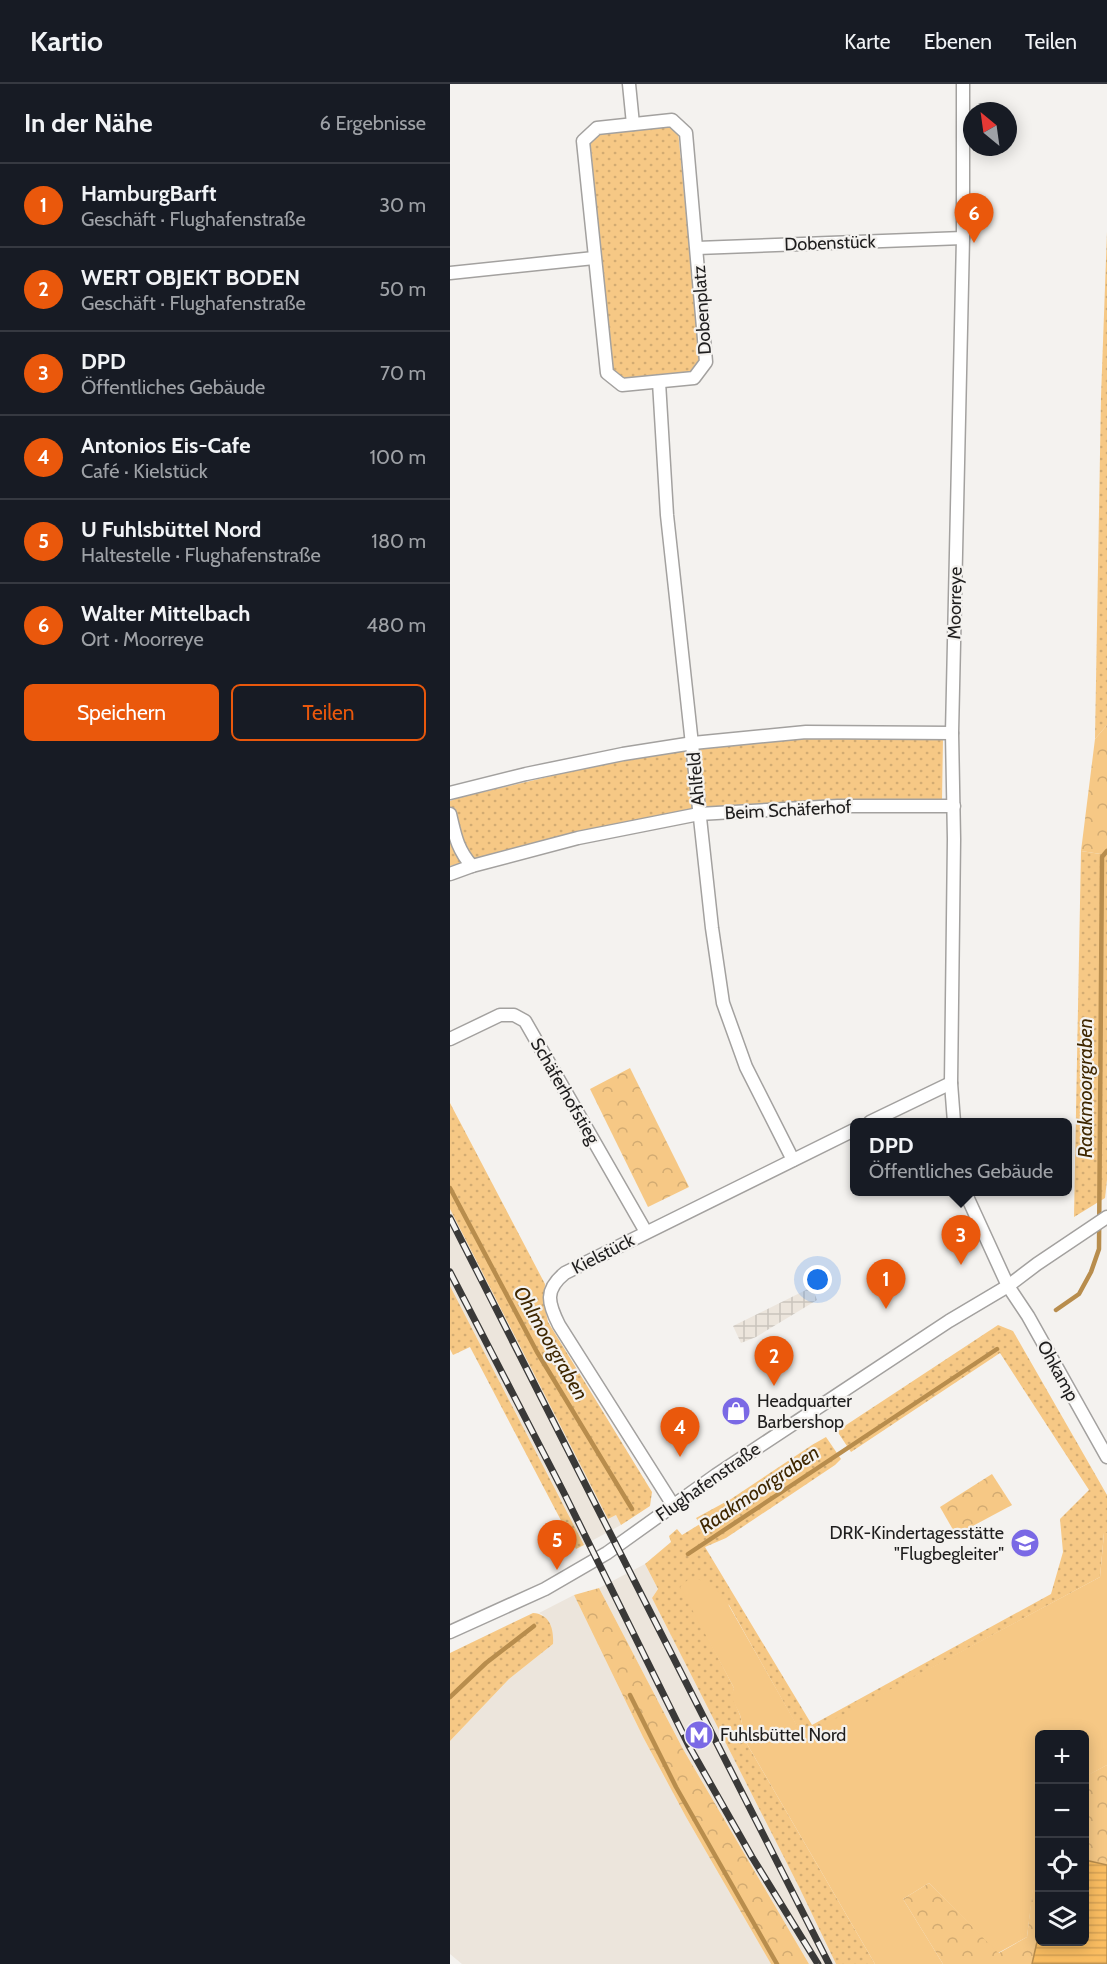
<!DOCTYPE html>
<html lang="de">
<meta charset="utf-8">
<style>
:root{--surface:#171b24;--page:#20242c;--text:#f1f3f6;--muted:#9ea1a6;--line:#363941;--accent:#ea580c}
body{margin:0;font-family:Cabin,sans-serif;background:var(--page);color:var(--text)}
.controls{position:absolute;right:18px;bottom:18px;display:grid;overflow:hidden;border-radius:9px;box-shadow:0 3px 15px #0003}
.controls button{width:54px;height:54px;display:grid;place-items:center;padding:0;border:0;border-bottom:2px solid var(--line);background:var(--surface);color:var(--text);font:30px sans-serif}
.compass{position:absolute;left:513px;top:18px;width:54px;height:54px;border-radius:50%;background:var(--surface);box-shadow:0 3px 15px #0003;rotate:331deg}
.you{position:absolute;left:368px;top:1196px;width:21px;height:21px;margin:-15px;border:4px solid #fff;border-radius:50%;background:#1a73e8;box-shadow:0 0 0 9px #1a73e833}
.badge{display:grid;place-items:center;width:39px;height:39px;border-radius:50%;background:var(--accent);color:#fff;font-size:20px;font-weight:700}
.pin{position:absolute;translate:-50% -50px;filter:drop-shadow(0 2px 3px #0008)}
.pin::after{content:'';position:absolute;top:32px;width:21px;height:18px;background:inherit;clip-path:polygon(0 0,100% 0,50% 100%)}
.popup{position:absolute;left:400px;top:1034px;width:222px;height:78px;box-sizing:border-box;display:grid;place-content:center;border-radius:9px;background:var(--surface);filter:drop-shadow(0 2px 4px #0005);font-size:20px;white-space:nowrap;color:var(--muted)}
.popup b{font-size:22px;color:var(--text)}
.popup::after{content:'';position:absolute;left:50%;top:100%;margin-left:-12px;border:12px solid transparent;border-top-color:var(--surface)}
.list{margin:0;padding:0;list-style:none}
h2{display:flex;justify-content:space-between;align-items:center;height:78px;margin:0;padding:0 24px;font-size:26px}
h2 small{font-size:20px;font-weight:400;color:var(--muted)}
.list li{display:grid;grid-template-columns:39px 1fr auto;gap:18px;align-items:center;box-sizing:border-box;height:84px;padding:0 24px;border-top:2px solid var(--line)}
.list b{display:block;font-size:22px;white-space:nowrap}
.list p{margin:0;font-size:20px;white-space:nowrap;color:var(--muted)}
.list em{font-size:20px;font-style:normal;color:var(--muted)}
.actions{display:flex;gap:12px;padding:18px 24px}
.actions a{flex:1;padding:14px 0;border:2px solid var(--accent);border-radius:9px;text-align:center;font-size:21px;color:var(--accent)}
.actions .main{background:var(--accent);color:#fff}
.icon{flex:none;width:33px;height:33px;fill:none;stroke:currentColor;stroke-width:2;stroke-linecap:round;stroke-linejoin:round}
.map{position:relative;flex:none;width:657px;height:1880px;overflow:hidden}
header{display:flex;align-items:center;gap:36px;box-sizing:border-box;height:84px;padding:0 30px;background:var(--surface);border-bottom:2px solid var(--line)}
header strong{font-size:28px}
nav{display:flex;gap:33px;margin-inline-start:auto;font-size:21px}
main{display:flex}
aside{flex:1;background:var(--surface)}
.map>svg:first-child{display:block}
.built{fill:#ece5dc}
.industrial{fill:url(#industrial-grid)}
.grass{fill:url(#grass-dots)}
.park{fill:url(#park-crowns)}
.garden{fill:#f6c885}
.water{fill:url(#water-rules);stroke:#b88d4d;stroke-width:1.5}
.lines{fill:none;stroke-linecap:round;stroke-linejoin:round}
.stream{stroke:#b88d4d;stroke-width:4.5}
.street-casing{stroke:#a3a19f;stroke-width:15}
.street{stroke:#fff;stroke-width:12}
.rail-casing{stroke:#3a3938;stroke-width:7}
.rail{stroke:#f4f2ef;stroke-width:4.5;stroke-dasharray:14;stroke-linecap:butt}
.labels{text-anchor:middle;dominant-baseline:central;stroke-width:4.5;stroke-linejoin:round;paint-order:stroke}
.street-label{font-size:18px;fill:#1f1e1e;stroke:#f4f2ef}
.poi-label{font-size:18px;fill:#1f1e1e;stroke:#f4f2ef;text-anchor:start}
.water-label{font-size:20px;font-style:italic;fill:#3f2700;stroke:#f4f2ef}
</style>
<header>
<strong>Kartio</strong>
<nav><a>Karte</a><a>Ebenen</a><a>Teilen</a></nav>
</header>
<main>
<aside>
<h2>In der Nähe<small>6 Ergebnisse</small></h2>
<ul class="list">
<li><span class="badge">1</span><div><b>HamburgBarft</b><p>Geschäft · Flughafenstraße</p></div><em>30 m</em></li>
<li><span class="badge">2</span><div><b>WERT OBJEKT BODEN</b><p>Geschäft · Flughafenstraße</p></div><em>50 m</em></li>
<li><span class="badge">3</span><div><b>DPD</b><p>Öffentliches Gebäude</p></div><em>70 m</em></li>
<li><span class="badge">4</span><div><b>Antonios Eis-Cafe</b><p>Café · Kielstück</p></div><em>100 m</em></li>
<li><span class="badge">5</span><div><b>U Fuhlsbüttel Nord</b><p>Haltestelle · Flughafenstraße</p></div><em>180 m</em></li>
<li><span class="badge">6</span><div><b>Walter Mittelbach</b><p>Ort · Moorreye</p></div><em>480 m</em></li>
</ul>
<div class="actions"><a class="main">Speichern</a><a>Teilen</a></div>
</aside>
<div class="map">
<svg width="657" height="1880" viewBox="0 0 657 1880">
<defs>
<pattern id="industrial-grid" width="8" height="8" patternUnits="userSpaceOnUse" patternTransform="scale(1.5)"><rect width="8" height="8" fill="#ece5dc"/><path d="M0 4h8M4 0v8" fill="none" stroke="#cac4bc"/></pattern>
<pattern id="grass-dots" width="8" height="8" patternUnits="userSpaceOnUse" patternTransform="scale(1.5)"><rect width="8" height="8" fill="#f6c885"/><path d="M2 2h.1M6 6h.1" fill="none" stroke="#d2ab72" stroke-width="1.8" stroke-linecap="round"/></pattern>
<pattern id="park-crowns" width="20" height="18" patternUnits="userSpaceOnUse" patternTransform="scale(1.5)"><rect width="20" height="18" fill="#f6c885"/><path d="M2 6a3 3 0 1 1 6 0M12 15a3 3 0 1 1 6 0" fill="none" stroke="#d2ab72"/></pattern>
<pattern id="water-rules" width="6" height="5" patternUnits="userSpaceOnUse" patternTransform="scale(1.5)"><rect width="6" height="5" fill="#fabd61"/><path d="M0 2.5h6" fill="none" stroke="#d6a254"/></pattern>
</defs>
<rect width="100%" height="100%" fill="#f4f2ef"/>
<g class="built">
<polygon points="0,1125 158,1435 166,1431 171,1441 134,1461 0,1202"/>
<polygon points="195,1480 208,1505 202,1514 349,1803 386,1880 359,1880 233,1665 149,1504"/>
<polygon points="124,1511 193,1653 236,1733 321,1880 12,1880 0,1870 0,1657 59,1595 103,1560 93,1531 89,1529"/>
</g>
<polygon class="industrial" points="362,1203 367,1216 306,1253 291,1259 283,1242"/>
<g class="grass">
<polygon points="222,42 228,47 251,281 245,288 169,295 162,289 140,55 145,50"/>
<polygon points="657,148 657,641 645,655 651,313"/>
<polygon points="370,653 493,654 492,716 230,729 131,747 0,782 0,717 8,714 174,675 265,662"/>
<polygon points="631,767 657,771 657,1096 655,1114 624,1133"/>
<polygon points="0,1019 95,1200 94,1219 98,1238 202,1408 200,1422 171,1441 166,1431 158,1435 0,1125"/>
<polygon points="0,1202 134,1461 126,1465 20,1263 3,1271 0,1265"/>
<polygon points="548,1241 563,1247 657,1411 657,1449 654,1449 650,1493 353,1653 279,1521 231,1502 284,1604 282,1612 290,1631 297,1660 425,1880 386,1880 349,1803 202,1514 208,1505 195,1480 221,1458 219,1452 227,1445 232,1451 250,1440 246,1434 281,1415 362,1361 376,1353 391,1375 385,1381 276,1454 255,1463 362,1641 601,1510 613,1468 610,1435 639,1406 550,1269 401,1368 387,1347"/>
<path d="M83,1529c17,1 21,16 20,31l-44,35 -59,62v-88z"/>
</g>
<g class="park">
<polygon points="657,641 657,771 631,767 645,655"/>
<polygon points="180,984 239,1103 198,1123 140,1005"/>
<polygon points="542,1390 562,1421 506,1451 490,1423"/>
<polygon points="149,1504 233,1665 359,1880 321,1880 236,1733 193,1653 124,1511"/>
<polygon points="657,1681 657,1781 635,1776 634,1693"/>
<polygon points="589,1749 589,1849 582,1880 493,1880 453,1815 479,1799 549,1869 577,1853"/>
</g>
<polygon class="garden" points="654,1449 657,1449 657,1681 635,1693 634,1650 590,1650 590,1749 577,1853 548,1869 479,1799 453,1815 493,1880 425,1880 297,1660 290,1631 281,1612 284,1604 230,1503 241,1493 262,1500 278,1520 353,1652 650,1493"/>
<polygon class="water" points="635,1776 657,1781 657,1880 582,1880 589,1849 590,1858 634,1858"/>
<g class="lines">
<g class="stream">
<polyline points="0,1104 87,1268 182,1425"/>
<polyline points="606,1226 629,1210 641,1188 649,1165 652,773 657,767"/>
<polyline points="238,1470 547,1265"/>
<polyline points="180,1611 226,1703 327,1880"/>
<polyline points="0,1613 36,1579 84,1542"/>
</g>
<g class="street-casing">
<g id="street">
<polyline points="179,0 183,40"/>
<polygon points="222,36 236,49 256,278 244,294 172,301 157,289 133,57 147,44"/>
<polyline points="247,164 513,154"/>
<polyline points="0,189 144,174"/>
<polyline points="209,298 217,431 262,844 273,919 296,983 343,1076"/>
<polyline points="0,709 76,690 173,670 243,659 356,648 502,649"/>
<path d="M0,730c5,21 7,35 22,52"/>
<polyline points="0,790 22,782 128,754 249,730 388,722 504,722"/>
<polyline points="0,955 50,931 64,931 75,937 196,1148"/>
<polyline points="420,1038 501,999"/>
<polyline points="504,1038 501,999 504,755 502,649 513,154 513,0"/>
<polyline points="515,1108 558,1202 578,1232 657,1373"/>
<path d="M223,1421l-114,-180c-11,-22 -15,-35 6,-52l289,-143"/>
<polyline points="0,1548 95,1505 157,1469 266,1391 499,1237 558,1202 587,1180 657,1133"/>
</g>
</g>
<use href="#street" class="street"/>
<g class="rail-casing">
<g id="rail">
<polyline points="0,1134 379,1880"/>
<polyline points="0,1188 114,1409 239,1662 302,1773 368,1880"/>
</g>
</g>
<use href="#rail" class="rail"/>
</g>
<defs>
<g id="shop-disc" transform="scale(1.5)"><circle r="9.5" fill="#7a69e5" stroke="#f4f2ef"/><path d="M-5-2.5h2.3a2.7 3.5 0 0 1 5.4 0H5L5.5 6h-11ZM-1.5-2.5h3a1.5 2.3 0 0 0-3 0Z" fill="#fff"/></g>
<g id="school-disc" transform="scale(1.5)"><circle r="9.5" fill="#7a69e5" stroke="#f4f2ef"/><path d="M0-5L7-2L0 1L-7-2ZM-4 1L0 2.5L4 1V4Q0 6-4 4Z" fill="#fff"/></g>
<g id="metro-disc" transform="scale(1.5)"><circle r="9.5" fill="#7a69e5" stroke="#f4f2ef"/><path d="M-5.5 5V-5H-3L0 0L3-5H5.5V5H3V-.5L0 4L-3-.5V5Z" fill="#fff"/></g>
</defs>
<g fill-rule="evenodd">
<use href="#shop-disc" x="286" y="1327"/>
<use href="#school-disc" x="575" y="1459"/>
<use href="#metro-disc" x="249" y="1651"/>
</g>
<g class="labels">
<g class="street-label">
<text transform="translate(380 159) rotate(-2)">Dobenstück</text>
<text transform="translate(252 226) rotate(-94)">Dobenplatz</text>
<text transform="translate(505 519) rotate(-89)">Moorreye</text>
<text transform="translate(246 695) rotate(-95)">Ahlfeld</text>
<text transform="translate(338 726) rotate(-3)">Beim Schäferhof</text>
<text transform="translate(115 1007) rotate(60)">Schäferhofstieg</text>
<text transform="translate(153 1170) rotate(-27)">Kielstück</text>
<text transform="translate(608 1287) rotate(61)">Ohkamp</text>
<text transform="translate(258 1398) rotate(-35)">Flughafenstraße</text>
</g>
<g class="poi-label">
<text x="307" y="1317">Headquarter<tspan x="307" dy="21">Barbershop</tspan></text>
<text x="554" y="1449" text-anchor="end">DRK-Kindertagesstätte<tspan x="554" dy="21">"Flugbegleiter"</tspan></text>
<text x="270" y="1651">Fuhlsbüttel Nord</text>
</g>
<g class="water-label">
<text transform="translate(635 1004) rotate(-90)">Raakmoorgraben</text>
<text transform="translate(101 1259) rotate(60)">Ohlmoorgraben</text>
<text transform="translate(309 1405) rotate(-34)">Raakmoorgraben</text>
</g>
</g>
</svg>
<div class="controls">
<button>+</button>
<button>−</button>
<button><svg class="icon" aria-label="locate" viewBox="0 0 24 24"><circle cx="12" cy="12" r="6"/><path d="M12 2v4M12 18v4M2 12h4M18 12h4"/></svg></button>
<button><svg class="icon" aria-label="layers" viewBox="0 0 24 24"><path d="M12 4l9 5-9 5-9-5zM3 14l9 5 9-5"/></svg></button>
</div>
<svg class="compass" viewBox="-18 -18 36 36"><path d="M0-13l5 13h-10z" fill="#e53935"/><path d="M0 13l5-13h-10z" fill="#9ea1a6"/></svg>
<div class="you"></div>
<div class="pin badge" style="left:436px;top:1225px">1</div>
<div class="pin badge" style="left:324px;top:1302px">2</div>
<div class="pin badge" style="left:511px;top:1181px">3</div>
<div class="popup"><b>DPD</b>Öffentliches Gebäude</div>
<div class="pin badge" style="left:230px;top:1373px">4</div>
<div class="pin badge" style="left:107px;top:1486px">5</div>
<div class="pin badge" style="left:524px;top:159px">6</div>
</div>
</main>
